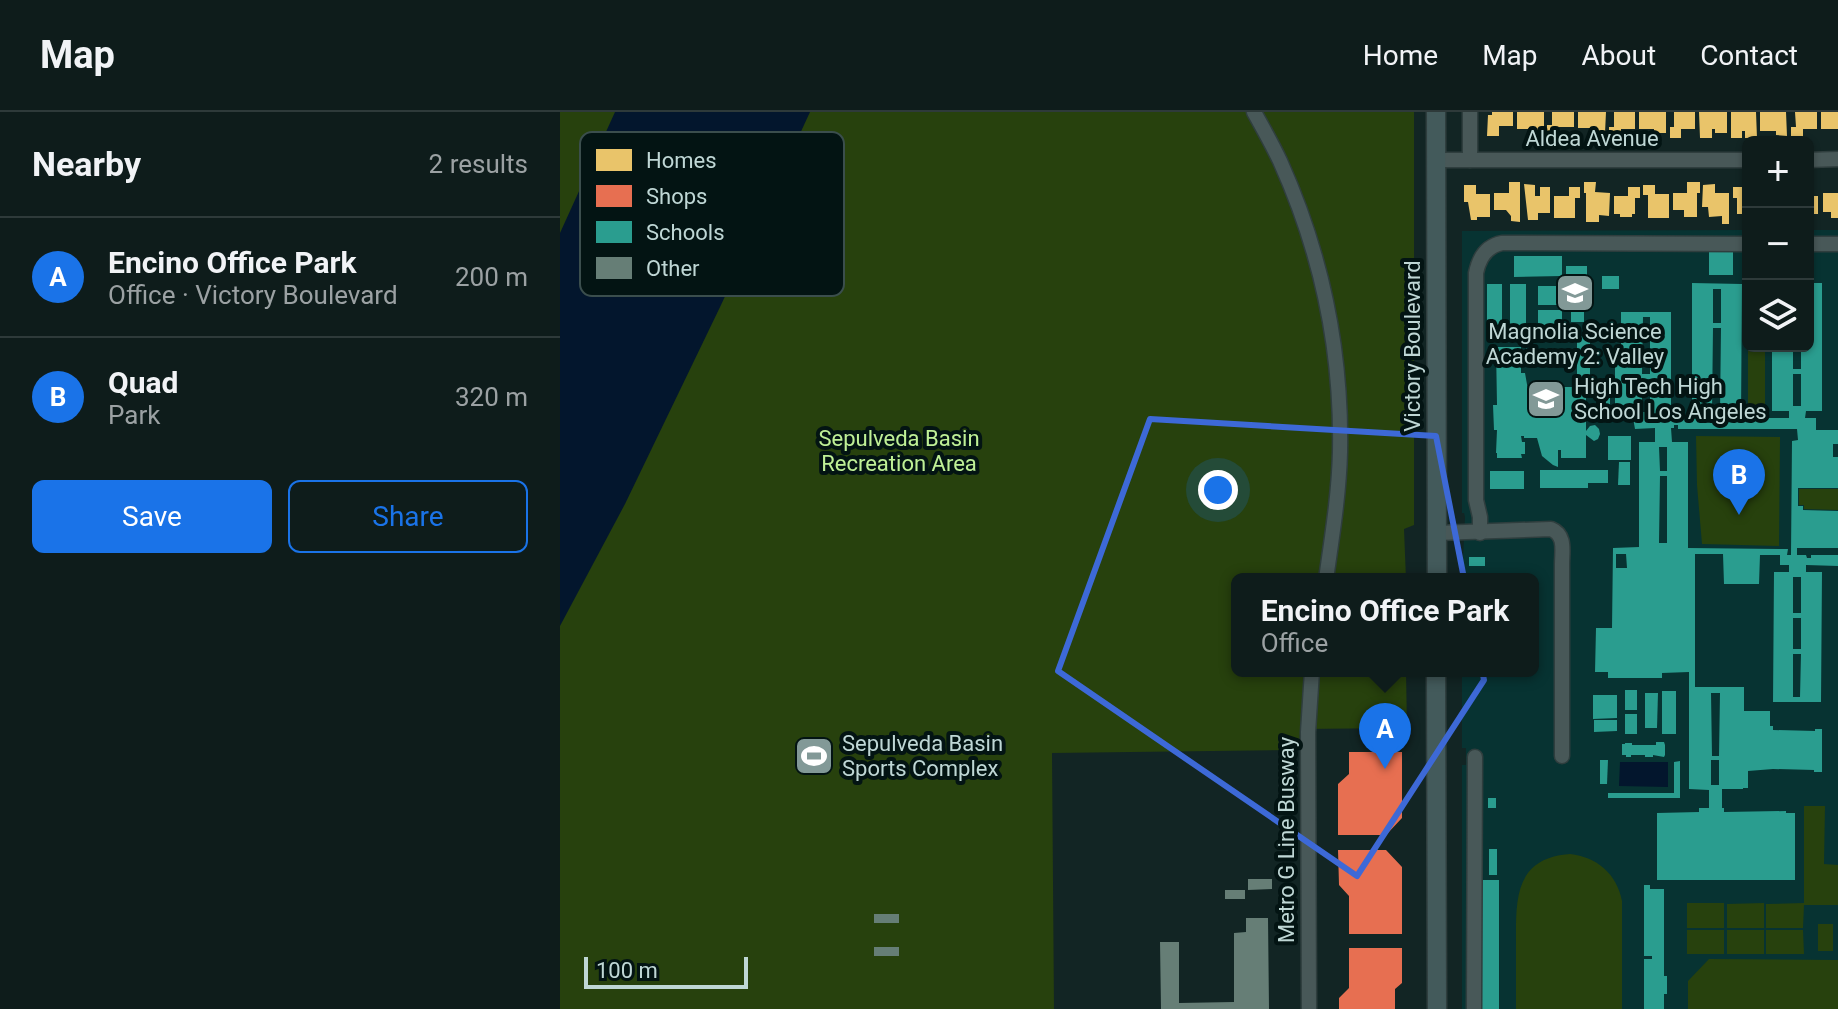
<!DOCTYPE html>
<meta charset="utf-8">
<style>
:root{--surface:#0e1c1b;--page:#1c2928;--text:#f1f3f6;--muted:#9ba1a3;--line:#2e3a3a;--accent:#1a73e8}
body{margin:0;font-family:Roboto,sans-serif;background:var(--page);color:var(--text)}
.controls{position:absolute;right:24px;top:24px;display:grid;overflow:hidden;border-radius:12px;box-shadow:0 2px 6px #0004}
.controls button{width:72px;height:72px;display:grid;place-items:center;padding:0;border:0;border-bottom:2px solid var(--line);background:var(--surface);color:var(--text);font:40px sans-serif}
.scale{position:absolute;left:24px;bottom:20px;width:164px;box-sizing:border-box;padding-left:8px;border:4px solid #bfd7d5;border-top:0;font-size:22px;line-height:28px;white-space:nowrap;color:#bfd7d5;-webkit-text-stroke:6px #031413;paint-order:stroke}
.you{position:absolute;left:658px;top:378px;width:28px;height:28px;margin:-20px;border:6px solid #fff;border-radius:50%;background:#1a73e8;box-shadow:0 0 0 12px #1a73e833}
.badge{display:grid;place-items:center;width:52px;height:52px;border-radius:50%;background:var(--accent);color:#fff;font-size:26px;font-weight:700}
.pin{position:absolute;translate:-50% -66px;filter:drop-shadow(0 2px 4px #0008)}
.pin::after{content:'';position:absolute;top:42px;width:28px;height:24px;background:inherit;clip-path:polygon(0 0,100% 0,50% 100%)}
.popup{position:absolute;left:671px;top:461px;width:308px;height:104px;box-sizing:border-box;display:grid;place-content:center;border-radius:12px;background:var(--surface);filter:drop-shadow(0 2px 6px #0005);font-size:26px;white-space:nowrap;color:var(--muted)}
.popup b{font-size:30px;color:var(--text)}
.popup::after{content:'';position:absolute;left:50%;top:100%;margin-left:-16px;border:16px solid transparent;border-top-color:var(--surface)}
.list{margin:0;padding:0;list-style:none}
h2{display:flex;justify-content:space-between;align-items:center;height:104px;margin:0;padding:0 32px;font-size:34px}
h2 small{font-size:26px;font-weight:400;color:var(--muted)}
.list li{display:grid;grid-template-columns:52px 1fr auto;gap:24px;align-items:center;box-sizing:border-box;height:120px;padding:0 32px;border-top:2px solid var(--line)}
.list b{display:block;font-size:30px;white-space:nowrap}
.list p{margin:0;font-size:26px;white-space:nowrap;color:var(--muted)}
.list em{font-size:26px;font-style:normal;color:var(--muted)}
.actions{display:flex;gap:16px;padding:24px 32px}
.actions a{flex:1;padding:18px 0;border:2px solid var(--accent);border-radius:12px;text-align:center;font-size:28px;color:var(--accent)}
.actions .main{background:var(--accent);color:#fff}
.icon{flex:none;width:44px;height:44px;fill:none;stroke:currentColor;stroke-width:2;stroke-linecap:round;stroke-linejoin:round}
.map{position:relative;flex:none;width:1278px;height:897px;overflow:hidden}
header{display:flex;align-items:center;gap:48px;box-sizing:border-box;height:112px;padding:0 40px;background:var(--surface);border-bottom:2px solid var(--line)}
header strong{font-size:38px}
nav{display:flex;gap:44px;margin-inline-start:auto;font-size:28px}
main{display:flex}
aside{flex:1;background:var(--surface)}
.map>svg:first-child{display:block}
.built{fill:#073332}
.green{fill:#27410d}
.water{fill:#03162d}
.homes{fill:#e9c46a}
.shops{fill:#e76f51}
.schools{fill:#2a9d8f;fill-rule:evenodd}
.building{fill:#667e76}
.lines{fill:none;stroke-linecap:round;stroke-linejoin:round}
.minor-casing{stroke:#2f3e3e;stroke-width:17}
.major-casing{stroke:#2f3e3e;stroke-width:21}
.minor{stroke:#485858;stroke-width:14}
.major{stroke:#435a5b;stroke-width:18}
.marked{fill:none;stroke:#3d69d7;stroke-width:6;stroke-linejoin:round}
.labels{text-anchor:middle;dominant-baseline:central;stroke-width:8;stroke-linejoin:round;paint-order:stroke}
.street-label{font-size:22px;fill:#bfd7d5;stroke:#031413}
.poi-label{font-size:22px;fill:#bfd7d5;stroke:#031413;text-anchor:start}
.park-label{font-size:22px;fill:#bff096;stroke:#031413}
.key{fill:#031413;stroke:#3b4e4d;stroke-width:2}
.key-label{font-size:22px;fill:#bfd7d5}
</style>
<header>
<strong>Map</strong>
<nav><a>Home</a><a>Map</a><a>About</a><a>Contact</a></nav>
</header>
<main>
<aside>
<h2>Nearby<small>2 results</small></h2>
<ul class="list">
<li><span class="badge">A</span><div><b>Encino Office Park</b><p>Office · Victory Boulevard</p></div><em>200 m</em></li>
<li><span class="badge">B</span><div><b>Quad</b><p>Park</p></div><em>320 m</em></li>
</ul>
<div class="actions"><a class="main">Save</a><a>Share</a></div>
</aside>
<div class="map">
<svg width="1278" height="897" viewBox="0 0 1278 897">
<rect width="100%" height="100%" fill="#122524"/>
<polygon class="built" points="1188,118 1188,234 1248,234 1248,118 1278,118 1278,897 902,897 902,653 906,653 906,636 902,636 902,559 973,559 973,467 902,467 905,405 904,401 902,401 902,119"/>
<g class="green">
<polygon points="0,0 854,0 854,413 844,417 846,467 677,467 677,559 846,559 847,616 740,617 739,637 736,638 492,641 494,897 0,897"/>
<rect x="1188" y="234" width="17" height="64"/>
<polygon points="1136,324 1220,325 1219,434 1142,432 1137,373"/>
<polygon points="1239,377 1278,377 1278,398 1244,397 1244,393 1239,393"/>
<polygon points="1244,694 1265,694 1264,752 1278,753 1278,793 1244,793 1243,816 1206,816 1206,792 1244,791"/>
<path d="M1010,742c27,3 47,20 52,47v108h-106c0,-21 0,-43 0,-64 0,-43 -3,-87 54,-91z"/>
<rect x="1127" y="791" width="37" height="25"/>
<polygon points="1204,791 1204,816 1167,816 1167,792"/>
<rect x="1258" y="812" width="15" height="27"/>
<rect x="1127" y="818" width="37" height="24"/>
<rect x="1167" y="818" width="37" height="24"/>
<polygon points="1206,818 1243,818 1244,842 1206,842"/>
<polygon points="1149,847 1278,848 1278,897 1128,897 1128,869"/>
</g>
<g class="water">
<polygon points="55,0 250,0 161,193 65,392 0,514 0,121"/>
<polygon points="1060,650 1108,650 1108,675 1059,674"/>
</g>
<g class="homes">
<polygon points="932,0 953,0 953,14 939,14 939,24 927,24 928,3 932,3"/>
<polygon points="957,0 984,0 984,21 973,21 973,17 957,17"/>
<polygon points="992,0 1014,0 1014,15 999,15 999,24 987,24 987,13 992,13"/>
<polygon points="1018,0 1046,0 1045,21 1034,21 1034,16 1018,16"/>
<polygon points="1054,0 1075,0 1075,17 1061,17 1061,26 1049,26 1049,15 1054,15"/>
<polygon points="1079,0 1106,0 1106,21 1094,21 1094,17 1079,17"/>
<polygon points="1114,0 1135,0 1135,17 1121,17 1121,26 1110,26 1110,15 1114,15"/>
<polygon points="1139,0 1167,0 1167,21 1155,21 1155,17 1152,17 1152,26 1140,26"/>
<polygon points="1171,0 1196,0 1197,26 1185,26 1185,19 1182,19 1182,26 1171,26"/>
<polygon points="1200,0 1226,0 1227,24 1216,23 1216,19 1200,19"/>
<polygon points="1235,0 1257,0 1257,17 1243,17 1243,26 1231,26 1231,15 1236,15"/>
<rect x="1261" y="0" width="17" height="17"/>
<polygon points="949,70 960,70 960,110 951,109 951,104 946,98 934,98 934,81 949,81"/>
<polygon points="1024,70 1036,70 1035,80 1050,81 1049,104 1039,103 1039,110 1026,110 1026,81 1024,81"/>
<polygon points="1127,70 1140,70 1140,81 1137,81 1137,105 1124,105 1124,98 1113,98 1113,81 1127,81"/>
<polygon points="964,72 975,73 975,84 980,84 980,75 990,75 990,101 978,101 978,108 968,108"/>
<polygon points="1155,72 1155,81 1169,81 1169,112 1162,112 1162,104 1149,105 1148,95 1142,95 1143,73"/>
<polygon points="904,73 916,73 916,82 930,82 930,105 917,105 917,108 911,108 908,90 904,90"/>
<polygon points="1083,73 1095,73 1095,82 1109,82 1109,106 1088,106 1088,83 1083,83"/>
<polygon points="1009,75 1020,75 1020,86 1015,86 1015,106 994,106 994,84 1009,84"/>
<polygon points="1068,75 1080,75 1080,86 1075,86 1075,102 1072,102 1072,105 1060,105 1060,102 1054,102 1054,84 1068,84"/>
<polygon points="1173,75 1184,75 1184,84 1188,84 1188,102 1177,102 1177,86 1173,86"/>
<polygon points="1263,81 1278,81 1278,106 1271,106 1271,100 1263,100"/>
<rect x="1248" y="84" width="10" height="18"/>
</g>
<g class="shops">
<polygon points="789,640 842,640 842,706 826,723 778,723 778,672 789,662"/>
<polygon points="778,738 826,738 842,755 842,822 789,822 789,784 779,773"/>
<polygon points="789,836 842,836 842,871 835,877 835,897 779,897 779,886 789,876"/>
</g>
<g class="schools">
<rect x="1149" y="140" width="24" height="23"/>
<rect x="1248" y="140" width="3" height="23"/>
<polygon points="954,144 1002,144 1002,164 954,165"/>
<rect x="1006" y="154" width="21" height="26"/>
<rect x="1042" y="164" width="17" height="13"/>
<path d="M1132,171l50,1 -1,133 -15,1h63v-7h-17v-65h21v23h8v-23h7v-63h14v128h-16l-1,7h11v12h22v14h-5v13h5v31h-40v18h5v4l35,1v37h-41v7h9l1,3h4v-3h27v11l-32,-1v7h16l-1,130h-48l1,-130h15v-7h-9v-10h-20l-1,29h-35l-1,-30h-28v133h49v24h26v15h3v4l42,1v-2h7v43h-8v-2l-41,-1 -25,2v17h-5v1h-21v19h2v4l62,-1v2h9v67h-138v-67l42,-1v-4h10v-18l-20,-1v-117l-27,1v5h-54v-6h-13l1,-44h16l1,-80 26,-1v-105h16v-14l-20,1 -2,-11h4v-2h-15v-6h-7v-51l6,1v-48h50v104l-16,1 53,1 -16,-1zM1153,177h8v34h-8zM1083,205h7v57h-8zM1153,216h8l-1,84h-8zM1233,262h8v32h-8zM1082,267h8v33h-8zM1114,313h4v4h119l1,11 -6,1 -1,114h-4l1,-6 -100,-1v-106h-16l-1,-14h3zM1099,335h8v24h-7zM1100,364h7v67h-8zM1056,442h10l1,14h-11zM1233,465h8v36h-8zM1233,506h8v31h-8zM1233,542h8l-1,43h-7zM1151,581h9l-1,63h-7zM1151,648h8v25h-8z"/>
<rect x="927" y="172" width="15" height="48"/>
<rect x="950" y="172" width="16" height="48"/>
<rect x="978" y="174" width="24" height="19"/>
<rect x="1011" y="191" width="13" height="19"/>
<rect x="978" y="198" width="24" height="20"/>
<rect x="1017" y="224" width="13" height="42"/>
<polygon points="936,235 961,235 961,242 966,240 966,236 974,240 975,248 971,253 967,254 967,251 961,249 961,261 965,261 968,278 981,276 994,278 998,274 998,281 1001,281 1001,275 1026,275 1026,319 1030,314 1035,313 1039,317 1040,322 1038,327 1034,329 1026,323 1026,346 1001,346 1001,338 998,338 998,355 993,353 982,344 977,326 964,326 964,324 961,324 962,330 965,330 965,342 961,342 962,346 937,346 937,341 936,341 937,318 934,318 933,293 937,293"/>
<rect x="1038" y="268" width="12" height="40"/>
<rect x="1048" y="324" width="23" height="24"/>
<polygon points="1059,350 1070,350 1070,373 1058,373"/>
<polygon points="980,358 1048,358 1048,371 1028,371 1028,376 980,376"/>
<rect x="930" y="359" width="34" height="18"/>
<rect x="909" y="445" width="16" height="9"/>
<rect x="1065" y="578" width="12" height="20"/>
<rect x="1102" y="579" width="14" height="43"/>
<polygon points="1085,581 1098,581 1097,616 1085,616"/>
<polygon points="1033,583 1057,583 1057,606 1033,607"/>
<rect x="1065" y="602" width="12" height="20"/>
<polygon points="1034,608 1057,608 1057,619 1034,620"/>
<polygon points="1096,630 1104,630 1105,633 1105,643 1104,645 1093,643 1093,645 1085,645 1085,643 1071,643 1071,645 1066,645 1066,643 1062,643 1062,632 1065,632 1065,631 1072,631 1072,633 1096,633"/>
<polygon points="1040,648 1048,648 1047,672 1040,672"/>
<polygon points="1120,649 1120,686 1048,686 1048,681 1114,681 1114,650"/>
<rect x="928" y="686" width="8" height="10"/>
<rect x="929" y="737" width="8" height="26"/>
<polygon points="919,768 939,768 939,897 918,897"/>
<polygon points="1084,773 1090,773 1090,777 1104,777 1104,864 1107,864 1107,882 1104,882 1104,897 1084,897 1084,847 1092,847 1092,844 1084,844"/>
</g>
<g class="building">
<polygon points="688,767 712,767 712,777 688,778"/>
<rect x="665" y="778" width="20" height="9"/>
<rect x="314" y="802" width="25" height="9"/>
<polygon points="686,806 708,806 709,897 601,897 600,830 619,830 619,891 674,890 674,821 686,820"/>
<rect x="314" y="835" width="25" height="9"/>
</g>
<g class="lines">
<g class="minor-casing">
<g id="minor">
<path d="M694,0c9,16 18,32 26,49 41,91 62,190 60,291 -1,42 -8,85 -14,127"/>
<polyline points="910,0 910,48"/>
<polyline points="876,48 1188,48"/>
<polyline points="1248,48 1278,47"/>
<polyline points="1248,132 1278,132"/>
<path d="M877,421l114,-4c15,6 11,22 11,35v192"/>
<path d="M920,421v-16l-4,-17v-227c3,-15 10,-27 26,-30l246,1"/>
<polyline points="749,897 748,620 752,559"/>
<polyline points="914,897 915,645"/>
</g>
</g>
<g class="major-casing">
<g id="major">
<polyline points="876,0 877,467"/>
<polyline points="876,559 877,897"/>
</g>
</g>
<use href="#minor" class="minor"/>
<use href="#major" class="major"/>
</g>
<path class="marked" d="M590,307l286,17 48,244 -127,196 -299,-205z"/>
<defs>
<g id="school-square" transform="scale(2)"><rect x="-9" y="-9" width="18" height="18" rx="4" fill="#829997" stroke="#031413"/><path d="M0-5L7-2L0 1L-7-2ZM-4 1L0 2.5L4 1V4Q0 6-4 4Z" fill="#fff"/></g>
<g id="stadium-square" transform="scale(2)"><rect x="-9" y="-9" width="18" height="18" rx="4" fill="#829997" stroke="#031413"/><path d="M0-5a6.5 5 0 1 0 0 10a6.5 5 0 1 0 0-10ZM-3.5-1.8h7v3.6h-7Z" fill="#fff"/></g>
</defs>
<g fill-rule="evenodd">
<use href="#school-square" x="1015" y="181"/>
<use href="#school-square" x="986" y="287"/>
<use href="#stadium-square" x="254" y="644"/>
</g>
<g class="labels">
<g class="street-label">
<text x="1032" y="26">Aldea Avenue</text>
<text transform="translate(852 234) rotate(-90)">Victory Boulevard</text>
<text transform="translate(726 728) rotate(-90)">Metro G Line Busway</text>
</g>
<g class="poi-label">
<text x="1015" y="219" text-anchor="middle">Magnolia Science<tspan x="1015" dy="25">Academy 2: Valley</tspan></text>
<text x="1014" y="274">High Tech High<tspan x="1014" dy="25">School Los Angeles</tspan></text>
<text x="282" y="631">Sepulveda Basin<tspan x="282" dy="25">Sports Complex</tspan></text>
</g>
<g class="park-label">
<text x="339" y="326">Sepulveda Basin<tspan x="339" dy="25">Recreation Area</tspan></text>
</g>
</g>
<rect x="20" y="20" width="264" height="164" rx="12" class="key"/>
<rect x="36" y="37" width="36" height="22" fill="#e9c46a"/>
<rect x="36" y="73" width="36" height="22" fill="#e76f51"/>
<rect x="36" y="109" width="36" height="22" fill="#2a9d8f"/>
<rect x="36" y="145" width="36" height="22" fill="#667e76"/>
<g class="key-label">
<text x="86" y="56">Homes</text>
<text x="86" y="92">Shops</text>
<text x="86" y="128">Schools</text>
<text x="86" y="164">Other</text>
</g>
</svg>
<div class="controls">
<button>+</button>
<button>−</button>
<button><svg class="icon" aria-label="layers" viewBox="0 0 24 24"><path d="M12 4l9 5-9 5-9-5zM3 14l9 5 9-5"/></svg></button>
</div>
<div class="scale">100 m</div>
<div class="you"></div>
<div class="pin badge" style="left:825px;top:657px">A</div>
<div class="popup"><b>Encino Office Park</b>Office</div>
<div class="pin badge" style="left:1179px;top:403px">B</div>
</div>
</main>
